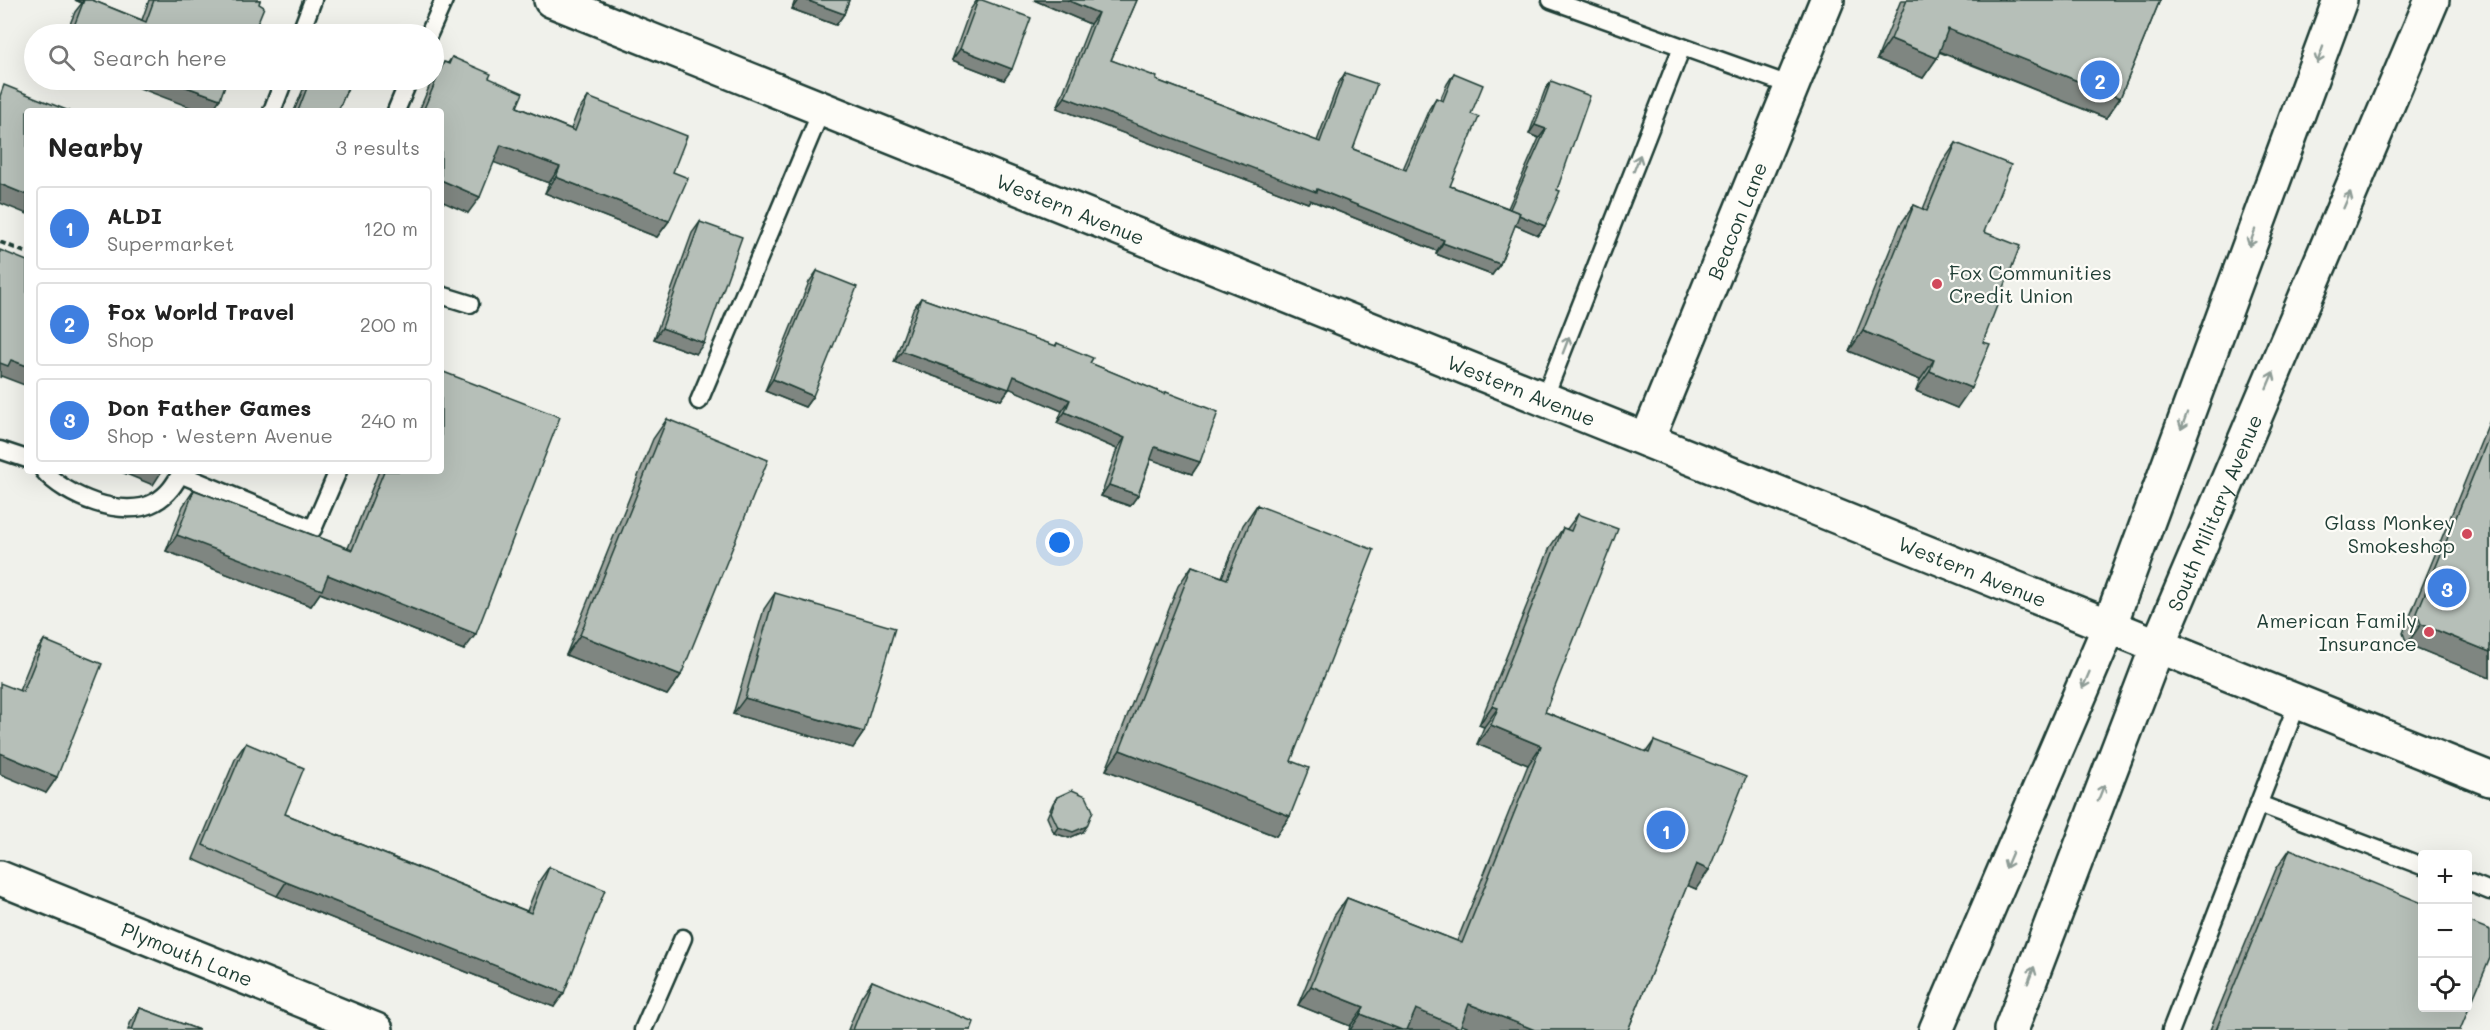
<!DOCTYPE html>
<meta charset="utf-8">
<style>
:root{--surface:#fff;--page:#f6f6f6;--text:#222;--muted:#767676;--line:#e0e0e0;--accent:#0b8043}
body{margin:0;font-family:Mali,sans-serif;background:var(--page);color:var(--text)}
.controls{position:absolute;right:18px;bottom:18px;display:grid;overflow:hidden;border-radius:6px;box-shadow:0 6px 24px #0002}
.controls button{width:54px;height:54px;display:grid;place-items:center;padding:0;border:0;border-bottom:2px solid var(--line);background:var(--surface);color:var(--text);font:30px sans-serif}
.you{position:absolute;left:1060px;top:543px;width:21px;height:21px;margin:-15px;border:4px solid #fff;border-radius:50%;background:#1a73e8;box-shadow:0 0 0 9px #1a73e833}
.badge{display:grid;place-items:center;width:39px;height:39px;border-radius:50%;background:var(--accent);color:#fff;font-size:20px;font-weight:700}
.pin{position:absolute;translate:-50% -50%;border:3px solid #fff;box-shadow:0 2px 6px #0006}
.list{margin:0;padding:0;list-style:none}
h2{display:flex;justify-content:space-between;align-items:center;height:78px;margin:0;padding:0 24px;font-size:26px}
h2 small{font-size:20px;font-weight:400;color:var(--muted)}
.list li{display:grid;grid-template-columns:39px 1fr auto;gap:18px;align-items:center;box-sizing:border-box;height:84px;margin:0 12px 12px;padding:0 12px;border:2px solid var(--line);border-radius:6px}
.list b{display:block;font-size:22px;white-space:nowrap}
.list p{margin:0;font-size:20px;white-space:nowrap;color:var(--muted)}
.list em{font-size:20px;font-style:normal;color:var(--muted)}
.icon{flex:none;width:33px;height:33px;fill:none;stroke:currentColor;stroke-width:2;stroke-linecap:round;stroke-linejoin:round}
.map{position:relative;flex:none;width:2490px;height:1030px;overflow:hidden}
.search{position:absolute;background:var(--surface);box-shadow:0 6px 24px #0002;left:24px;top:24px;width:420px;height:66px;display:flex;align-items:center;gap:15px;box-sizing:border-box;padding:0 21px;border-radius:33px;color:var(--muted);font-size:22px}
.panel{position:absolute;background:var(--surface);box-shadow:0 6px 24px #0002;left:24px;top:108px;width:420px;height:366px;border-radius:6px}
.map>svg:first-child{display:block}
.lines{fill:none;stroke-linecap:round;stroke-linejoin:round}
.lane-casing{stroke:#1f3d34;stroke-width:21}
.street-casing{stroke:#1f3d34;stroke-width:38}
.secondary-casing{stroke:#1f3d34;stroke-width:38}
.path{stroke:#1f3d34;stroke-width:4;stroke-dasharray:6 4.5;stroke-linecap:butt}
.lane{stroke:#fdfcf7;stroke-width:16}
.street{stroke:#fdfcf7;stroke-width:33}
.secondary{stroke:#fdfcf7;stroke-width:33}
.wall{fill:#9da49e;stroke:#1f3d34;stroke-width:1.5}
.shaded-wall{fill:#7f8681;stroke:#1f3d34;stroke-width:1.5}
.building{fill:#b6bfb8;stroke:#1f3d34;stroke-width:1.5}
.oneway{stroke:#8e9c96}
.poi-dot{fill:#d1495b;stroke:#fdfcf7;stroke-width:2}
.labels{text-anchor:middle;dominant-baseline:central;stroke-width:4.5;stroke-linejoin:round;paint-order:stroke}
.street-label{font-size:20px;fill:#1f3d34;stroke:#fdfcf7}
.poi-label{font-size:20px;fill:#1f3d34;stroke:#fdfcf7;text-anchor:end}
</style>
<div class="map">
<svg width="2490" height="1030" viewBox="0 0 2490 1030">
<rect width="100%" height="100%" fill="#f0f1eb"/>
<filter id="ink" filterUnits="userSpaceOnUse"><feTurbulence type="fractalNoise" baseFrequency=".0167" numOctaves="2"/><feDisplacementMap in="SourceGraphic" scale="12" xChannelSelector="R" yChannelSelector="G"/><feConvolveMatrix kernelMatrix="1 2 1 2 8 2 1 2 1" color-interpolation-filters="sRGB"/></filter>
<g filter="url(#ink)">
<g class="lines">
<g class="lane-casing">
<g id="lane">
<polyline points="1551,0 1792,86"/>
<polyline points="300,34 313,0"/>
<polyline points="429,34 444,0"/>
<polyline points="272,111 284,80"/>
<polyline points="396,111 409,80"/>
<polyline points="441,295 470,304"/>
<polyline points="1544,399 1682,47"/>
<polyline points="699,401 822,109"/>
<polyline points="0,450 27,459"/>
<path d="M44,471c21,25 80,49 111,31 13,-7 20,-18 27,-31"/>
<polyline points="180,474 313,529 338,471"/>
<polyline points="2259,804 2422,866"/>
<polyline points="2468,882 2490,891"/>
<polyline points="643,1030 683,938"/>
<polyline points="2171,1030 2298,702"/>
</g>
</g>
<g class="street-casing">
<g id="street">
<path id="s1" d="M551,0l1939,779"/>
<path id="s2" d="M1647,440l180,-440"/>
<path id="s3" d="M0,878l376,152"/>
</g>
</g>
<g class="secondary-casing">
<g id="secondary">
<polyline points="1936,1030 2109,627 2340,0"/>
<path id="s4" d="M2011,1030l147,-385 274,-645"/>
</g>
</g>
<polyline class="path" points="0,242 27,253"/>
<use href="#lane" class="lane"/>
<use href="#street" class="street"/>
<use href="#secondary" class="secondary"/>
</g>
<g class="wall">
<polygon points="75,0 92,0 142,20 149,0 260,0 259,4 253,34 66,34 75,12 82,3"/>
<polygon points="795,0 849,0 844,14 836,25 792,9"/>
<polygon points="977,0 1004,80 952,60 970,10"/>
<polygon points="1034,0 1137,0 1111,60 1156,80 1317,141 1338,84 1345,73 1353,149 1403,169 1429,109 1436,98 1440,100 1447,84 1454,73 1471,114 1450,186 1508,208 1539,138 1529,134 1545,90 1551,81 1557,190 1545,226 1538,235 1515,225 1500,264 1492,275 1436,254 1437,251 1310,200 1308,203 1057,108 1090,24"/>
<polygon points="1901,0 2160,0 2120,98 2106,118 1939,52 1937,58 1923,78 1877,59"/>
<polygon points="452,57 489,78 517,107 571,129 577,113 588,97 673,172 669,221 657,237 545,193 549,183 494,162 468,213 441,111 419,111 432,80 434,80 434,76 444,62 448,63"/>
<polygon points="307,80 351,80 338,111 294,111"/>
<polygon points="1956,143 1984,232 1957,408 1916,391 1920,380 1849,351 1900,225 1914,205 1923,209 1942,163"/>
<polygon points="700,222 696,354 654,339 692,233"/>
<polygon points="817,271 813,396 805,407 765,391 809,282"/>
<polygon points="921,298 1055,346 1057,343 1090,363 1164,394 1166,392 1200,462 1192,474 1151,459 1138,495 1130,506 1101,496 1117,449 1057,423 1062,411 1010,388 1001,400 894,362 913,309"/>
<polygon points="667,419 681,675 667,695 566,655 653,439"/>
<polygon points="2490,420 2490,678 2407,644 2403,633"/>
<polygon points="379,471 441,471 464,650 320,593 311,606 166,551 183,506 194,490 348,548"/>
<polygon points="1257,505 1291,761 1290,816 1276,836 1106,770 1178,586 1192,566 1222,577 1243,525"/>
<polygon points="1578,514 1545,712 1646,752 1654,741 1696,889 1687,885 1628,1030 1475,1030 1461,1025 1458,1030 1349,1030 1350,1026 1298,1005 1334,916 1347,898 1457,941 1528,765 1477,744 1484,727 1479,725 1550,547 1563,528 1567,529"/>
<polygon points="775,593 864,732 853,748 733,714 764,609"/>
<polygon points="44,640 57,777 46,793 19,691 33,656"/>
<polygon points="246,743 285,814 527,911 539,881 549,867 554,1007 277,896 193,859 236,757"/>
<polygon points="1057,797 1083,832 1069,838 1054,833 1047,817 1053,803"/>
<polygon points="2290,849 2460,1030 2210,1030 2276,869"/>
<polygon points="872,981 971,1030 848,1030 861,997"/>
<polygon points="140,1008 199,1030 128,1030 131,1021"/>
</g>
<g class="shaded-wall">
<polygon points="75,0 83,0 82,3"/>
<polygon points="798,0 806,0 844,14 836,25 792,9"/>
<polygon points="1034,0 1067,0 1098,13 1090,24"/>
<polygon points="1948,29 2120,98 2106,118 1934,49"/>
<polygon points="1891,39 1937,58 1923,78 1877,59"/>
<polygon points="960,49 1012,69 1004,80 952,60"/>
<polygon points="128,80 167,80 220,99 212,111 200,111 126,83"/>
<polygon points="1065,97 1317,189 1444,240 1437,251 1310,200 1308,203 1057,108"/>
<polygon points="1535,125 1546,129 1539,138 1529,134"/>
<polygon points="501,145 560,167 549,183 490,161"/>
<polygon points="556,177 669,221 657,237 545,193"/>
<polygon points="441,180 480,197 468,213 441,201"/>
<polygon points="0,184 27,195 27,214 0,203"/>
<polygon points="1510,211 1545,226 1538,235 1503,220"/>
<polygon points="1443,243 1500,264 1492,275 1436,254"/>
<polygon points="662,328 704,343 696,354 654,339"/>
<polygon points="1863,331 1934,360 1920,380 1849,351"/>
<polygon points="902,351 1009,389 1001,400 894,362"/>
<polygon points="11,360 27,366 27,386 1,376 0,378 0,363"/>
<polygon points="1930,371 1971,388 1957,408 1916,391"/>
<polygon points="1014,376 1070,400 1062,411 1006,387"/>
<polygon points="773,379 813,396 805,407 765,391"/>
<polygon points="1065,412 1125,438 1117,449 1057,423"/>
<polygon points="1155,447 1200,462 1192,474 1147,458"/>
<polygon points="119,471 162,471 153,485"/>
<polygon points="1109,485 1138,495 1130,506 1101,496"/>
<polygon points="177,535 328,575 476,634 464,650 320,593 311,606 166,551"/>
<polygon points="2421,624 2490,652 2490,678 2407,644"/>
<polygon points="580,635 681,675 667,695 566,655"/>
<polygon points="745,698 864,732 853,748 733,714"/>
<polygon points="1492,706 1498,708 1484,727 1479,725"/>
<polygon points="1491,725 1541,746 1528,765 1477,744"/>
<polygon points="1120,750 1290,816 1276,836 1106,770"/>
<polygon points="0,753 57,777 46,793 0,774"/>
<polygon points="1087,826 1083,832 1069,838 1054,833 1058,827"/>
<polygon points="1696,864 1709,870 1696,889 1682,883"/>
<polygon points="286,882 564,993 554,1007 277,896"/>
<polygon points="1311,986 1364,1007 1350,1026 1298,1005"/>
<polygon points="1469,1004 1535,1030 1475,1030 1456,1023"/>
<polygon points="1416,1009 1460,1028 1458,1030 1406,1030"/>
<polygon points="1361,1014 1402,1030 1350,1030"/>
</g>
<g class="building">
<polygon points="84,0 92,0 146,22 154,0 260,0 259,4 264,7 253,34 71,34"/>
<polygon points="806,0 849,0 844,14"/>
<polygon points="978,0 982,0 1031,18 1012,69 960,49"/>
<polygon points="1067,0 1137,0 1111,60 1157,77 1156,80 1320,142 1345,73 1377,84 1353,149 1406,170 1436,98 1443,101 1454,73 1483,85 1471,114 1479,117 1450,186 1520,213 1500,264 1443,243 1444,240 1317,189 1316,192 1065,97 1098,13"/>
<polygon points="1907,0 2160,0 2120,98 1948,29 1937,58 1891,39"/>
<polygon points="452,57 491,74 489,78 523,93 517,107 575,131 588,97 687,136 673,172 688,178 669,221 556,177 560,167 501,145 480,197 441,180 441,111 423,111 444,62 449,64"/>
<polygon points="167,80 227,80 220,99"/>
<polygon points="310,80 351,80 338,111 298,111"/>
<polygon points="1551,81 1590,96 1557,190 1560,191 1545,226 1519,215 1520,213 1510,209 1546,129 1535,125"/>
<polygon points="4,85 69,111 27,111 27,195 0,184 0,96"/>
<polygon points="1956,143 2011,165 1984,232 2020,246 1983,342 1990,344 1971,388 1930,371 1934,360 1863,331 1914,205 1927,211"/>
<polygon points="700,222 742,237 704,343 662,328"/>
<polygon points="0,250 27,261 27,366 11,360 8,366 0,363"/>
<polygon points="817,271 857,287 813,396 773,379"/>
<polygon points="921,298 1056,346 1057,343 1093,358 1090,363 1165,394 1166,392 1218,412 1200,462 1155,447 1138,495 1109,485 1125,438 1065,412 1070,400 1014,376 1009,389 902,351"/>
<polygon points="441,371 560,417 476,634 328,575 322,590 177,535 194,490 352,550 384,471 441,471"/>
<polygon points="667,419 768,460 681,675 580,635"/>
<polygon points="2490,434 2490,652 2421,624 2417,613"/>
<polygon points="1257,505 1374,550 1291,761 1309,768 1290,816 1120,750 1192,566 1227,579"/>
<polygon points="1578,514 1618,529 1545,712 1649,753 1654,741 1746,777 1709,870 1696,864 1628,1030 1535,1030 1469,1004 1460,1028 1416,1009 1407,1030 1402,1030 1361,1014 1364,1007 1311,986 1347,898 1462,943 1541,746 1491,725 1498,708 1492,706 1563,528 1571,531"/>
<polygon points="775,593 895,628 864,732 745,698"/>
<polygon points="44,640 102,664 57,777 0,753 0,683 23,692"/>
<polygon points="246,743 304,768 285,814 531,913 549,867 605,890 564,993 286,882 203,845"/>
<polygon points="1072,790 1086,796 1093,811 1087,826 1073,832 1058,827 1051,812 1057,797"/>
<polygon points="2290,849 2422,903 2422,1008 2468,1008 2468,921 2490,930 2490,958 2460,1030 2216,1030"/>
<polygon points="872,981 974,1022 971,1030 853,1030"/>
<polygon points="140,1008 199,1030 132,1030"/>
</g>
<defs><path id="oneway-shaft" d="M-6 0H5M1.5-3L5.5 0L1.5 3" fill="none" stroke-width="1.6" stroke-linecap="round" stroke-linejoin="round" transform="scale(1.5)"/></defs>
<g class="oneway">
<use href="#oneway-shaft" transform="translate(2320 55) rotate(110)"/>
<use href="#oneway-shaft" transform="translate(1637 163) rotate(-69)"/>
<use href="#oneway-shaft" transform="translate(2347 200) rotate(-67)"/>
<use href="#oneway-shaft" transform="translate(2252 238) rotate(110)"/>
<use href="#oneway-shaft" transform="translate(1566 345) rotate(-69)"/>
<use href="#oneway-shaft" transform="translate(2270 380) rotate(-67)"/>
<use href="#oneway-shaft" transform="translate(2184 421) rotate(110)"/>
<use href="#oneway-shaft" transform="translate(2086 680) rotate(113)"/>
<use href="#oneway-shaft" transform="translate(2101 793) rotate(-69)"/>
<use href="#oneway-shaft" transform="translate(2009 860) rotate(113)"/>
<use href="#oneway-shaft" transform="translate(2031 975) rotate(-69)"/>
</g>
</g>
<g class="poi-dot">
<circle cx="1937" cy="284" r="6"/>
<circle cx="2467" cy="534" r="6"/>
<circle cx="2429" cy="632" r="6"/>
</g>
<g class="labels">
<g class="street-label">
<text stroke="none"><textPath href="#s1" startOffset="560">Western Avenue</textPath></text>
<text stroke="none"><textPath href="#s2" startOffset="237">Beacon Lane</textPath></text>
<text stroke="none"><textPath href="#s1" startOffset="1046">Western Avenue</textPath></text>
<text stroke="none"><textPath href="#s4" startOffset="556">South Military Avenue</textPath></text>
<text stroke="none"><textPath href="#s1" startOffset="1532">Western Avenue</textPath></text>
<text stroke="none"><textPath href="#s3" startOffset="202">Plymouth Lane</textPath></text>
</g>
<g class="poi-label">
<text x="1949" y="272" text-anchor="start">Fox Communities<tspan x="1949" dy="23">Credit Union</tspan></text>
<text x="2455" y="522">Glass Monkey<tspan x="2455" dy="23">Smokeshop</tspan></text>
<text x="2417" y="620">American Family<tspan x="2417" dy="23">Insurance</tspan></text>
</g>
</g>
</svg>
<div class="controls">
<button>+</button>
<button>−</button>
<button><svg class="icon" aria-label="locate" viewBox="0 0 24 24"><circle cx="12" cy="12" r="6"/><path d="M12 2v4M12 18v4M2 12h4M18 12h4"/></svg></button>
</div>
<div class="you"></div>
<div class="pin badge" style="left:1666px;top:830px;background:#3f7fe0">1</div>
<div class="pin badge" style="left:2100px;top:80px;background:#3f7fe0">2</div>
<div class="pin badge" style="left:2447px;top:588px;background:#3f7fe0">3</div>
<div class="search"><svg class="icon" aria-label="search" viewBox="0 0 24 24"><circle cx="10" cy="10" r="6"/><path d="M15 15l6 6"/></svg>Search here</div>
<section class="panel">
<h2>Nearby<small>3 results</small></h2>
<ul class="list">
<li><span class="badge" style="background:#3f7fe0">1</span><div><b>ALDI</b><p>Supermarket</p></div><em>120 m</em></li>
<li><span class="badge" style="background:#3f7fe0">2</span><div><b>Fox World Travel</b><p>Shop</p></div><em>200 m</em></li>
<li><span class="badge" style="background:#3f7fe0">3</span><div><b>Don Father Games</b><p>Shop · Western Avenue</p></div><em>240 m</em></li>
</ul>
</section>
</div>
